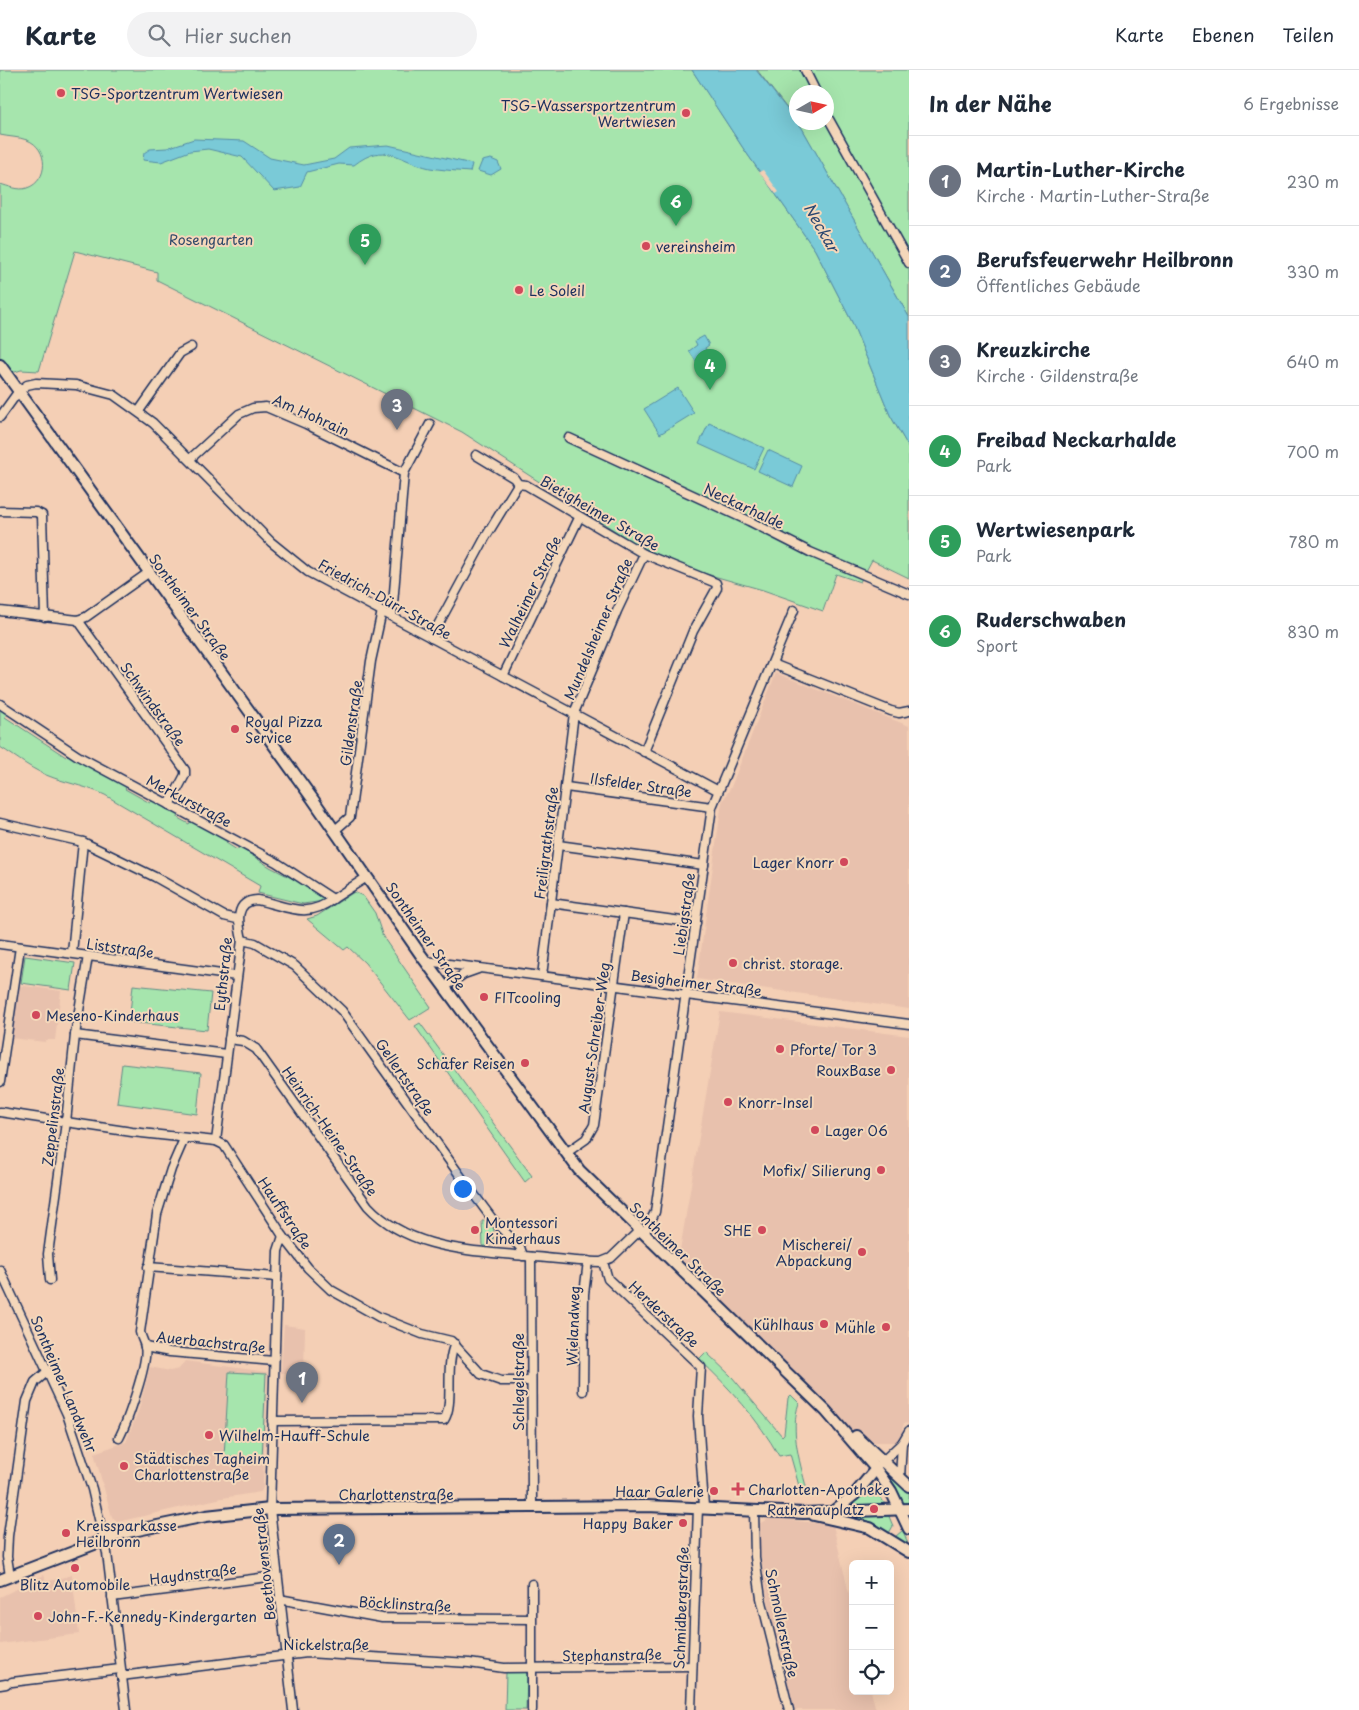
<!DOCTYPE html>
<html lang="de">
<meta charset="utf-8">
<style>
:root{--surface:#fff;--page:#f2f2f3;--text:#1f2937;--muted:#747a83;--line:#e0e1e3;--accent:#ea580c}
body{margin:0;font-family:"Playpen Sans",sans-serif;background:var(--page);color:var(--text)}
.controls{position:absolute;right:15px;bottom:15px;display:grid;overflow:hidden;border-radius:8px;box-shadow:0 5px 20px #0002}
.controls button{width:45px;height:45px;display:grid;place-items:center;padding:0;border:0;border-bottom:1px solid var(--line);background:var(--surface);color:var(--text);font:25px sans-serif}
.compass{position:absolute;left:789px;top:15px;width:45px;height:45px;border-radius:50%;background:var(--surface);box-shadow:0 5px 20px #0002;rotate:81deg}
.you{position:absolute;left:462px;top:1118px;width:18px;height:18px;margin:-12px;border:4px solid #fff;border-radius:50%;background:#1a73e8;box-shadow:0 0 0 8px #1a73e833}
.badge{display:grid;place-items:center;width:32px;height:32px;border-radius:50%;background:var(--accent);color:#fff;font-size:16px;font-weight:700}
.pin{position:absolute;translate:-50% -41px;filter:drop-shadow(0 1px 2px #0008)}
.pin::after{content:'';position:absolute;top:26px;width:18px;height:15px;background:inherit;clip-path:polygon(0 0,100% 0,50% 100%)}
.list{margin:0;padding:0;list-style:none}
h2{display:flex;justify-content:space-between;align-items:center;height:65px;margin:0;padding:0 20px;font-size:21px}
h2 small{font-size:16px;font-weight:400;color:var(--muted)}
.list li{display:grid;grid-template-columns:32px 1fr auto;gap:15px;align-items:center;box-sizing:border-box;height:90px;padding:0 20px;border-top:1px solid var(--line)}
.list b{display:block;font-size:19px;white-space:nowrap}
.list p{margin:0;font-size:16px;white-space:nowrap;color:var(--muted)}
.list em{font-size:16px;font-style:normal;color:var(--muted)}
.icon{flex:none;width:28px;height:28px;fill:none;stroke:currentColor;stroke-width:2;stroke-linecap:round;stroke-linejoin:round}
.map{position:relative;flex:none;width:909px;height:1640px;overflow:hidden}
header{display:flex;align-items:center;gap:30px;box-sizing:border-box;height:70px;padding:0 25px;background:var(--surface);border-bottom:1px solid var(--line)}
header strong{font-size:24px}
nav{display:flex;gap:28px;margin-inline-start:auto;font-size:18px}
.search{width:350px;height:45px;background:var(--page);display:flex;align-items:center;gap:12px;box-sizing:border-box;padding:0 18px;border-radius:28px;color:var(--muted);font-size:19px}
main{display:flex}
aside{flex:1;background:var(--surface)}
.map>svg:first-child{display:block}
.built{fill:#e8c1ad}
.green{fill:#a6e5ad;stroke:#608a86}
.water{fill:#7acad7;stroke:#548ca7}
.pier{fill:#f4cfb5}
.lines{fill:none;stroke-linecap:round;stroke-linejoin:round}
.minor-casing{stroke:#1b2f5e;stroke-width:11}
.major-casing{stroke:#1b2f5e;stroke-width:14}
.minor{stroke:#f4d7ba;stroke-width:8}
.major{stroke:#f4d7ba;stroke-width:10}
.poi-dot{fill:#d1495b;stroke:#f4d7ba;stroke-width:2}
.labels{text-anchor:middle;dominant-baseline:central;stroke-width:4;stroke-linejoin:round;paint-order:stroke}
.poi-label{font-size:14px;fill:#1b2f5e;stroke:#f4d7ba;text-anchor:start}
.park-label{font-size:14px;fill:#304a6a;stroke:#f4d7ba}
.street-label{font-size:14px;fill:#1b2f5e;stroke:#f4d7ba}
.water-label{font-size:15px;font-style:italic;fill:#294670;stroke:#f4d7ba}
</style>
<header>
<strong>Karte</strong>
<div class="search"><svg class="icon" aria-label="search" viewBox="0 0 24 24"><circle cx="10" cy="10" r="6"/><path d="M15 15l6 6"/></svg>Hier suchen</div>
<nav><a>Karte</a><a>Ebenen</a><a>Teilen</a></nav>
</header>
<main>
<div class="map">
<svg width="909" height="1640" viewBox="0 0 909 1640">
<rect width="100%" height="100%" fill="#f4cfb5"/>
<filter id="ink" filterUnits="userSpaceOnUse"><feTurbulence type="fractalNoise" baseFrequency=".02" numOctaves="2"/><feDisplacementMap in="SourceGraphic" scale="10" xChannelSelector="R" yChannelSelector="G"/><feConvolveMatrix kernelMatrix="1 2 1 2 8 2 1 2 1" color-interpolation-filters="sRGB"/></filter>
<g filter="url(#ink)">
<g class="built">
<polygon points="776,603 909,656 909,939 697,909 722,732 731,717"/>
<polygon points="18,915 61,921 55,970 46,970 45,972 11,968"/>
<polygon points="720,942 909,966 909,1354 904,1353 899,1372 861,1372 783,1301 679,1186"/>
<polygon points="284,1255 305,1258 304,1304 281,1303"/>
<polygon points="185,1291 267,1302 263,1417 261,1422 222,1428 117,1452 112,1447 94,1383 126,1372 139,1339 150,1297 170,1301 179,1299"/>
<polygon points="771,1448 833,1455 853,1541 853,1621 871,1621 876,1640 794,1640 770,1542 760,1482 760,1453"/>
<polygon points="44,1505 46,1512 72,1505 79,1564 0,1574 0,1527"/>
</g>
<g class="green">
<path d="M0,0h692l51,78 72,102 37,72 38,93 19,33v130l-37,-18 -12,22 -24,-8 -13,37 -60,-21 -67,-19 -59,-26 -175,-113 -305,-152v-8l-82,-21 -36,120 -18,-1 -21,7v-193c8,2 19,7 27,4 22,-7 22,-40 0,-48 -8,-3 -18,-3 -27,-5z"/>
<polygon points="757,0 909,0 909,247 799,53 826,52 826,22 796,22 796,50"/>
<path d="M0,637l7,6 -2,4 61,40 3,-3 58,32 -2,3 25,14 2,-3 27,14 -1,4 11,6 2,-3 37,19 -2,3 11,7 2,-3 31,20 52,27 3,5 -1,2 -21,3 -45,-11 2,-7 -155,-91c-17,-8 -34,-11 -51,-17 -21,-7 -36,-20 -54,-31z"/>
<polygon points="354,822 363,826 375,843 383,867 431,937 410,950 365,893 348,877 344,880 307,849 317,846"/>
<polygon points="25,886 75,893 71,920 21,913"/>
<polygon points="133,915 211,923 207,960 129,952"/>
<polygon points="420,953 532,1106 525,1112 415,956"/>
<polygon points="122,994 201,1003 197,1044 117,1033"/>
<polygon points="482,1151 488,1151 494,1157 493,1172 489,1176 483,1176"/>
<path d="M706,1282l26,25 50,59 2,-2 4,-36 3,-3 8,8c-10,28 2,63 9,91l-7,-1 -11,-39 -11,2c-21,-37 -49,-68 -80,-97z"/>
<polygon points="229,1302 266,1304 262,1389 224,1387"/>
<polygon points="887,1403 909,1423 909,1433 903,1433"/>
<polygon points="870,1412 885,1434 847,1435"/>
<polygon points="888,1444 893,1456 889,1463 877,1456 845,1446"/>
<polygon points="903,1460 909,1477 895,1467"/>
<polygon points="506,1602 527,1602 526,1640 505,1640"/>
</g>
<g class="water">
<polygon points="692,0 756,0 802,58 909,247 909,378 890,345 852,252 815,180 743,78"/>
<path d="M194,69l50,2 26,17 34,7 30,-6 15,-11 39,-3 84,19 -2,8c-13,-1 -27,-2 -40,-4 -32,-7 -44,-28 -76,-3l-15,-1 -32,8 -7,15 -26,4 -32,-34 -34,-8 -18,2 -29,11 -18,-2 1,-7 6,-4 17,-1z"/>
<polygon points="491,89 498,92 501,99 491,105 478,101 482,91"/>
<polygon points="704,266 709,275 705,278 709,286 697,293 689,281 697,275 695,271"/>
<polygon points="678,318 694,343 660,364 644,339"/>
<polygon points="709,353 764,378 754,399 699,374"/>
<polygon points="768,380 802,396 793,417 758,401"/>
</g>
<polygon class="pier" points="763,100 779,122 776,124 759,102"/>
<g class="lines">
<g class="minor-casing">
<g id="minor">
<polyline points="805,0 816,22"/>
<polyline points="826,44 909,193"/>
<polyline points="139,341 180,283 191,277"/>
<polyline points="0,347 18,322 27,315 36,313 76,315 114,325 153,353 271,472 308,502 717,720"/>
<polyline points="569,368 749,451 810,482 909,524"/>
<polyline points="476,385 514,408 518,414 526,415 644,484 716,513 717,518 693,561 644,682"/>
<polyline points="190,389 239,344 253,338 266,337 306,354 404,403"/>
<polyline points="0,441 36,442 42,445 45,547"/>
<polyline points="0,541 78,550 86,547 148,503"/>
<polyline points="392,546 404,403 430,354"/>
<polyline points="78,550 185,700 185,705 169,735"/>
<polyline points="431,568 485,468 518,414"/>
<polyline points="773,594 891,641 899,643 909,641"/>
<polyline points="503,606 579,448"/>
<polyline points="0,634 78,686 276,792 333,829 367,807"/>
<polyline points="566,717 712,737"/>
<polyline points="0,753 83,772 155,807 224,846 237,849"/>
<polyline points="334,761 350,747 371,591 382,541"/>
<polyline points="558,775 704,795"/>
<polyline points="551,833 696,853"/>
<polyline points="242,870 255,873 295,896 342,941 464,1111 493,1150 520,1177 523,1186"/>
<polyline points="0,874 236,906"/>
<polyline points="72,883 83,772"/>
<polyline points="426,891 909,954"/>
<polyline points="542,906 574,643 617,541 644,484"/>
<polyline points="445,917 464,904 478,899"/>
<polyline points="75,965 226,984"/>
<path d="M229,969l14,2 13,8 112,157c41,44 101,44 157,50 25,2 51,6 76,6l10,-4 29,-28"/>
<polyline points="0,1012 20,877"/>
<polyline points="0,1042 132,1062 216,1071 224,1075 283,1166 308,1198 331,1220 379,1247 422,1264 451,1271 481,1304 501,1311 531,1311"/>
<path d="M216,1071l26,-201c-3,-15 -9,-39 15,-40 30,6 49,20 76,-1"/>
<polyline points="566,1083 586,1069 594,1055 624,843"/>
<polyline points="644,1164 655,1142 712,737 794,540"/>
<polyline points="283,1166 278,1181 270,1439 293,1640"/>
<polyline points="531,1187 532,1437"/>
<polyline points="603,1192 608,1209 701,1297 698,1346 704,1437"/>
<polyline points="148,1197 277,1207"/>
<polyline points="0,1200 67,1344 92,1419 107,1483 126,1640"/>
<polyline points="50,1210 48,1184 66,1052 75,965 88,886"/>
<polyline points="145,1277 170,1282 274,1291"/>
<polyline points="583,1321 584,1224 588,1191"/>
<path d="M272,1351l172,-1c11,-17 0,-54 11,-76"/>
<path d="M119,1368c8,-15 30,-77 26,-91 -1,-6 -4,-9 -5,-15l17,-118 14,-45 13,-30"/>
<polyline points="881,1393 902,1373 909,1361"/>
<polyline points="900,1408 902,1373"/>
<polyline points="754,1440 755,1487 761,1528 789,1640"/>
<polyline points="10,1506 7,1487 8,1466 27,1331 35,1312 48,1301"/>
<polyline points="112,1527 276,1506"/>
<polyline points="279,1529 382,1548 531,1549"/>
<polyline points="121,1606 307,1583 469,1593 504,1598 692,1596"/>
<polyline points="12,1612 120,1599"/>
<polyline points="0,1615 6,1614"/>
<polyline points="532,1640 532,1514"/>
<polyline points="691,1640 698,1437"/>
</g>
</g>
<g class="major-casing">
<g id="major">
<polyline points="0,295 312,728 421,885 579,1100 826,1341 876,1399 891,1421 909,1459"/>
<polyline points="856,1366 909,1416"/>
<polyline points="835,1440 855,1424 876,1399"/>
<polyline points="814,1445 870,1458 909,1482"/>
<polyline points="0,1510 123,1463 206,1446 270,1439 647,1436 804,1443 909,1439"/>
</g>
</g>
<use href="#minor" class="minor"/>
<use href="#major" class="major"/>
</g>
</g>
<g class="poi-dot">
<circle cx="61" cy="23" r="5"/>
<circle cx="686" cy="43" r="5"/>
<circle cx="646" cy="176" r="5"/>
<circle cx="519" cy="220" r="5"/>
<circle cx="235" cy="659" r="5"/>
<circle cx="844" cy="792" r="5"/>
<circle cx="733" cy="893" r="5"/>
<circle cx="484" cy="927" r="5"/>
<circle cx="36" cy="945" r="5"/>
<circle cx="780" cy="979" r="5"/>
<circle cx="525" cy="993" r="5"/>
<circle cx="891" cy="1000" r="5"/>
<circle cx="728" cy="1032" r="5"/>
<circle cx="815" cy="1060" r="5"/>
<circle cx="881" cy="1100" r="5"/>
<circle cx="475" cy="1160" r="5"/>
<circle cx="762" cy="1160" r="5"/>
<circle cx="862" cy="1182" r="5"/>
<circle cx="824" cy="1254" r="5"/>
<circle cx="886" cy="1257" r="5"/>
<circle cx="209" cy="1365" r="5"/>
<circle cx="124" cy="1396" r="5"/>
<path d="M735.5 1411.5h5v5h5v5h-5v5h-5v-5h-5v-5h5z"/>
<circle cx="714" cy="1421" r="5"/>
<circle cx="874" cy="1439" r="5"/>
<circle cx="683" cy="1453" r="5"/>
<circle cx="66" cy="1463" r="5"/>
<circle cx="75" cy="1498" r="5"/>
<circle cx="38" cy="1546" r="5"/>
</g>
<g class="labels">
<g class="poi-label">
<text x="71" y="23">TSG-Sportzentrum Wertwiesen</text>
<text x="676" y="35" text-anchor="end">TSG-Wassersportzentrum<tspan x="676" dy="16">Wertwiesen</tspan></text>
<text x="656" y="176">vereinsheim</text>
<text x="529" y="220">Le Soleil</text>
<text x="245" y="651">Royal Pizza<tspan x="245" dy="16">Service</tspan></text>
<text x="834" y="792" text-anchor="end">Lager Knorr</text>
<text x="743" y="893">christ. storage.</text>
<text x="494" y="927">FITcooling</text>
<text x="46" y="945">Meseno-Kinderhaus</text>
<text x="790" y="979">Pforte/ Tor 3</text>
<text x="515" y="993" text-anchor="end">Schäfer Reisen</text>
<text x="881" y="1000" text-anchor="end">RouxBase</text>
<text x="738" y="1032">Knorr-Insel</text>
<text x="825" y="1060">Lager 06</text>
<text x="871" y="1100" text-anchor="end">Mofix/ Silierung</text>
<text x="485" y="1152">Montessori<tspan x="485" dy="16">Kinderhaus</tspan></text>
<text x="752" y="1160" text-anchor="end">SHE</text>
<text x="852" y="1174" text-anchor="end">Mischerei/<tspan x="852" dy="16">Abpackung</tspan></text>
<text x="814" y="1254" text-anchor="end">Kühlhaus</text>
<text x="876" y="1257" text-anchor="end">Mühle</text>
<text x="219" y="1365">Wilhelm-Hauff-Schule</text>
<text x="134" y="1388">Städtisches Tagheim<tspan x="134" dy="16">Charlottenstraße</tspan></text>
<text x="748" y="1419">Charlotten-Apotheke</text>
<text x="704" y="1421" text-anchor="end">Haar Galerie</text>
<text x="864" y="1439" text-anchor="end">Rathenauplatz</text>
<text x="673" y="1453" text-anchor="end">Happy Baker</text>
<text x="76" y="1455">Kreissparkasse<tspan x="76" dy="16">Heilbronn</tspan></text>
<text x="75" y="1514" text-anchor="middle">Blitz Automobile</text>
<text x="48" y="1546">John-F.-Kennedy-Kindergarten</text>
</g>
<g class="park-label">
<text x="211" y="169">Rosengarten</text>
</g>
<g class="street-label">
<text transform="translate(311 345) rotate(24)">Am Hohrain</text>
<text transform="translate(744 436) rotate(25)">Neckarhalde</text>
<text transform="translate(600 443) rotate(30)">Bietigheimer Straße</text>
<text transform="translate(530 522) rotate(-64)">Walheimer Straße</text>
<text transform="translate(385 529) rotate(29)">Friedrich-Dürr-Straße</text>
<text transform="translate(190 537) rotate(54)">Sontheimer Straße</text>
<text transform="translate(598 559) rotate(-67)">Mundelsheimer Straße</text>
<text transform="translate(153 634) rotate(54)">Schwindstraße</text>
<text transform="translate(351 653) rotate(-82)">Gildenstraße</text>
<text transform="translate(641 715) rotate(8)">Ilsfelder Straße</text>
<text transform="translate(189 731) rotate(28)">Merkurstraße</text>
<text transform="translate(546 773) rotate(-83)">Freiligrathstraße</text>
<text transform="translate(684 844) rotate(-82)">Liebigstraße</text>
<text transform="translate(426 866) rotate(55)">Sontheimer Straße</text>
<text transform="translate(120 878) rotate(8)">Liststraße</text>
<text transform="translate(223 904) rotate(-84)">Eythstraße</text>
<text transform="translate(696 913) rotate(7)">Besigheimer Straße</text>
<text transform="translate(594 968) rotate(-82)">August-Schreiber-Weg</text>
<text transform="translate(405 1007) rotate(55)">Gellertstraße</text>
<text transform="translate(53 1047) rotate(-83)">Zeppelinstraße</text>
<text transform="translate(330 1061) rotate(55)">Heinrich-Heine-Straße</text>
<text transform="translate(285 1143) rotate(56)">Hauffstraße</text>
<text transform="translate(678 1179) rotate(44)">Sontheimer Straße</text>
<text transform="translate(664 1244) rotate(43)">Herderstraße</text>
<text transform="translate(573 1256) rotate(-88)">Wielandweg</text>
<text transform="translate(211 1272) rotate(6)">Auerbachstraße</text>
<text transform="translate(518 1312) rotate(-90)">Schlegelstraße</text>
<text transform="translate(64 1314) rotate(67)">Sontheimer Landwehr</text>
<text x="396" y="1424">Charlottenstraße</text>
<text transform="translate(264 1494) rotate(-96)">Beethovenstraße</text>
<text transform="translate(193 1504) rotate(-7)">Haydnstraße</text>
<text transform="translate(405 1534) rotate(3)">Böcklinstraße</text>
<text transform="translate(681 1538) rotate(-88)">Schmidbergstraße</text>
<text transform="translate(782 1553) rotate(78)">Schmollerstraße</text>
<text x="326" y="1574">Nickelstraße</text>
<text transform="translate(612 1585) rotate(-1)">Stephanstraße</text>
</g>
<g class="water-label">
<text transform="translate(822 157) rotate(60)">Neckar</text>
</g>
</g>
</svg>
<div class="controls">
<button>+</button>
<button>−</button>
<button><svg class="icon" aria-label="locate" viewBox="0 0 24 24"><circle cx="12" cy="12" r="6"/><path d="M12 2v4M12 18v4M2 12h4M18 12h4"/></svg></button>
</div>
<svg class="compass" viewBox="-18 -18 36 36"><path d="M0-13l5 13h-10z" fill="#e53935"/><path d="M0 13l5-13h-10z" fill="#747a83"/></svg>
<div class="you"></div>
<div class="pin badge" style="left:302px;top:1333px;background:#6b7280">1</div>
<div class="pin badge" style="left:339px;top:1495px;background:#5c6f8a">2</div>
<div class="pin badge" style="left:397px;top:360px;background:#6b7280">3</div>
<div class="pin badge" style="left:710px;top:320px;background:#2e9e5b">4</div>
<div class="pin badge" style="left:365px;top:195px;background:#2e9e5b">5</div>
<div class="pin badge" style="left:676px;top:156px;background:#2e9e5b">6</div>
</div>
<aside>
<h2>In der Nähe<small>6 Ergebnisse</small></h2>
<ul class="list">
<li><span class="badge" style="background:#6b7280">1</span><div><b>Martin-Luther-Kirche</b><p>Kirche · Martin-Luther-Straße</p></div><em>230 m</em></li>
<li><span class="badge" style="background:#5c6f8a">2</span><div><b>Berufsfeuerwehr Heilbronn</b><p>Öffentliches Gebäude</p></div><em>330 m</em></li>
<li><span class="badge" style="background:#6b7280">3</span><div><b>Kreuzkirche</b><p>Kirche · Gildenstraße</p></div><em>640 m</em></li>
<li><span class="badge" style="background:#2e9e5b">4</span><div><b>Freibad Neckarhalde</b><p>Park</p></div><em>700 m</em></li>
<li><span class="badge" style="background:#2e9e5b">5</span><div><b>Wertwiesenpark</b><p>Park</p></div><em>780 m</em></li>
<li><span class="badge" style="background:#2e9e5b">6</span><div><b>Ruderschwaben</b><p>Sport</p></div><em>830 m</em></li>
</ul>
</aside>
</main>
